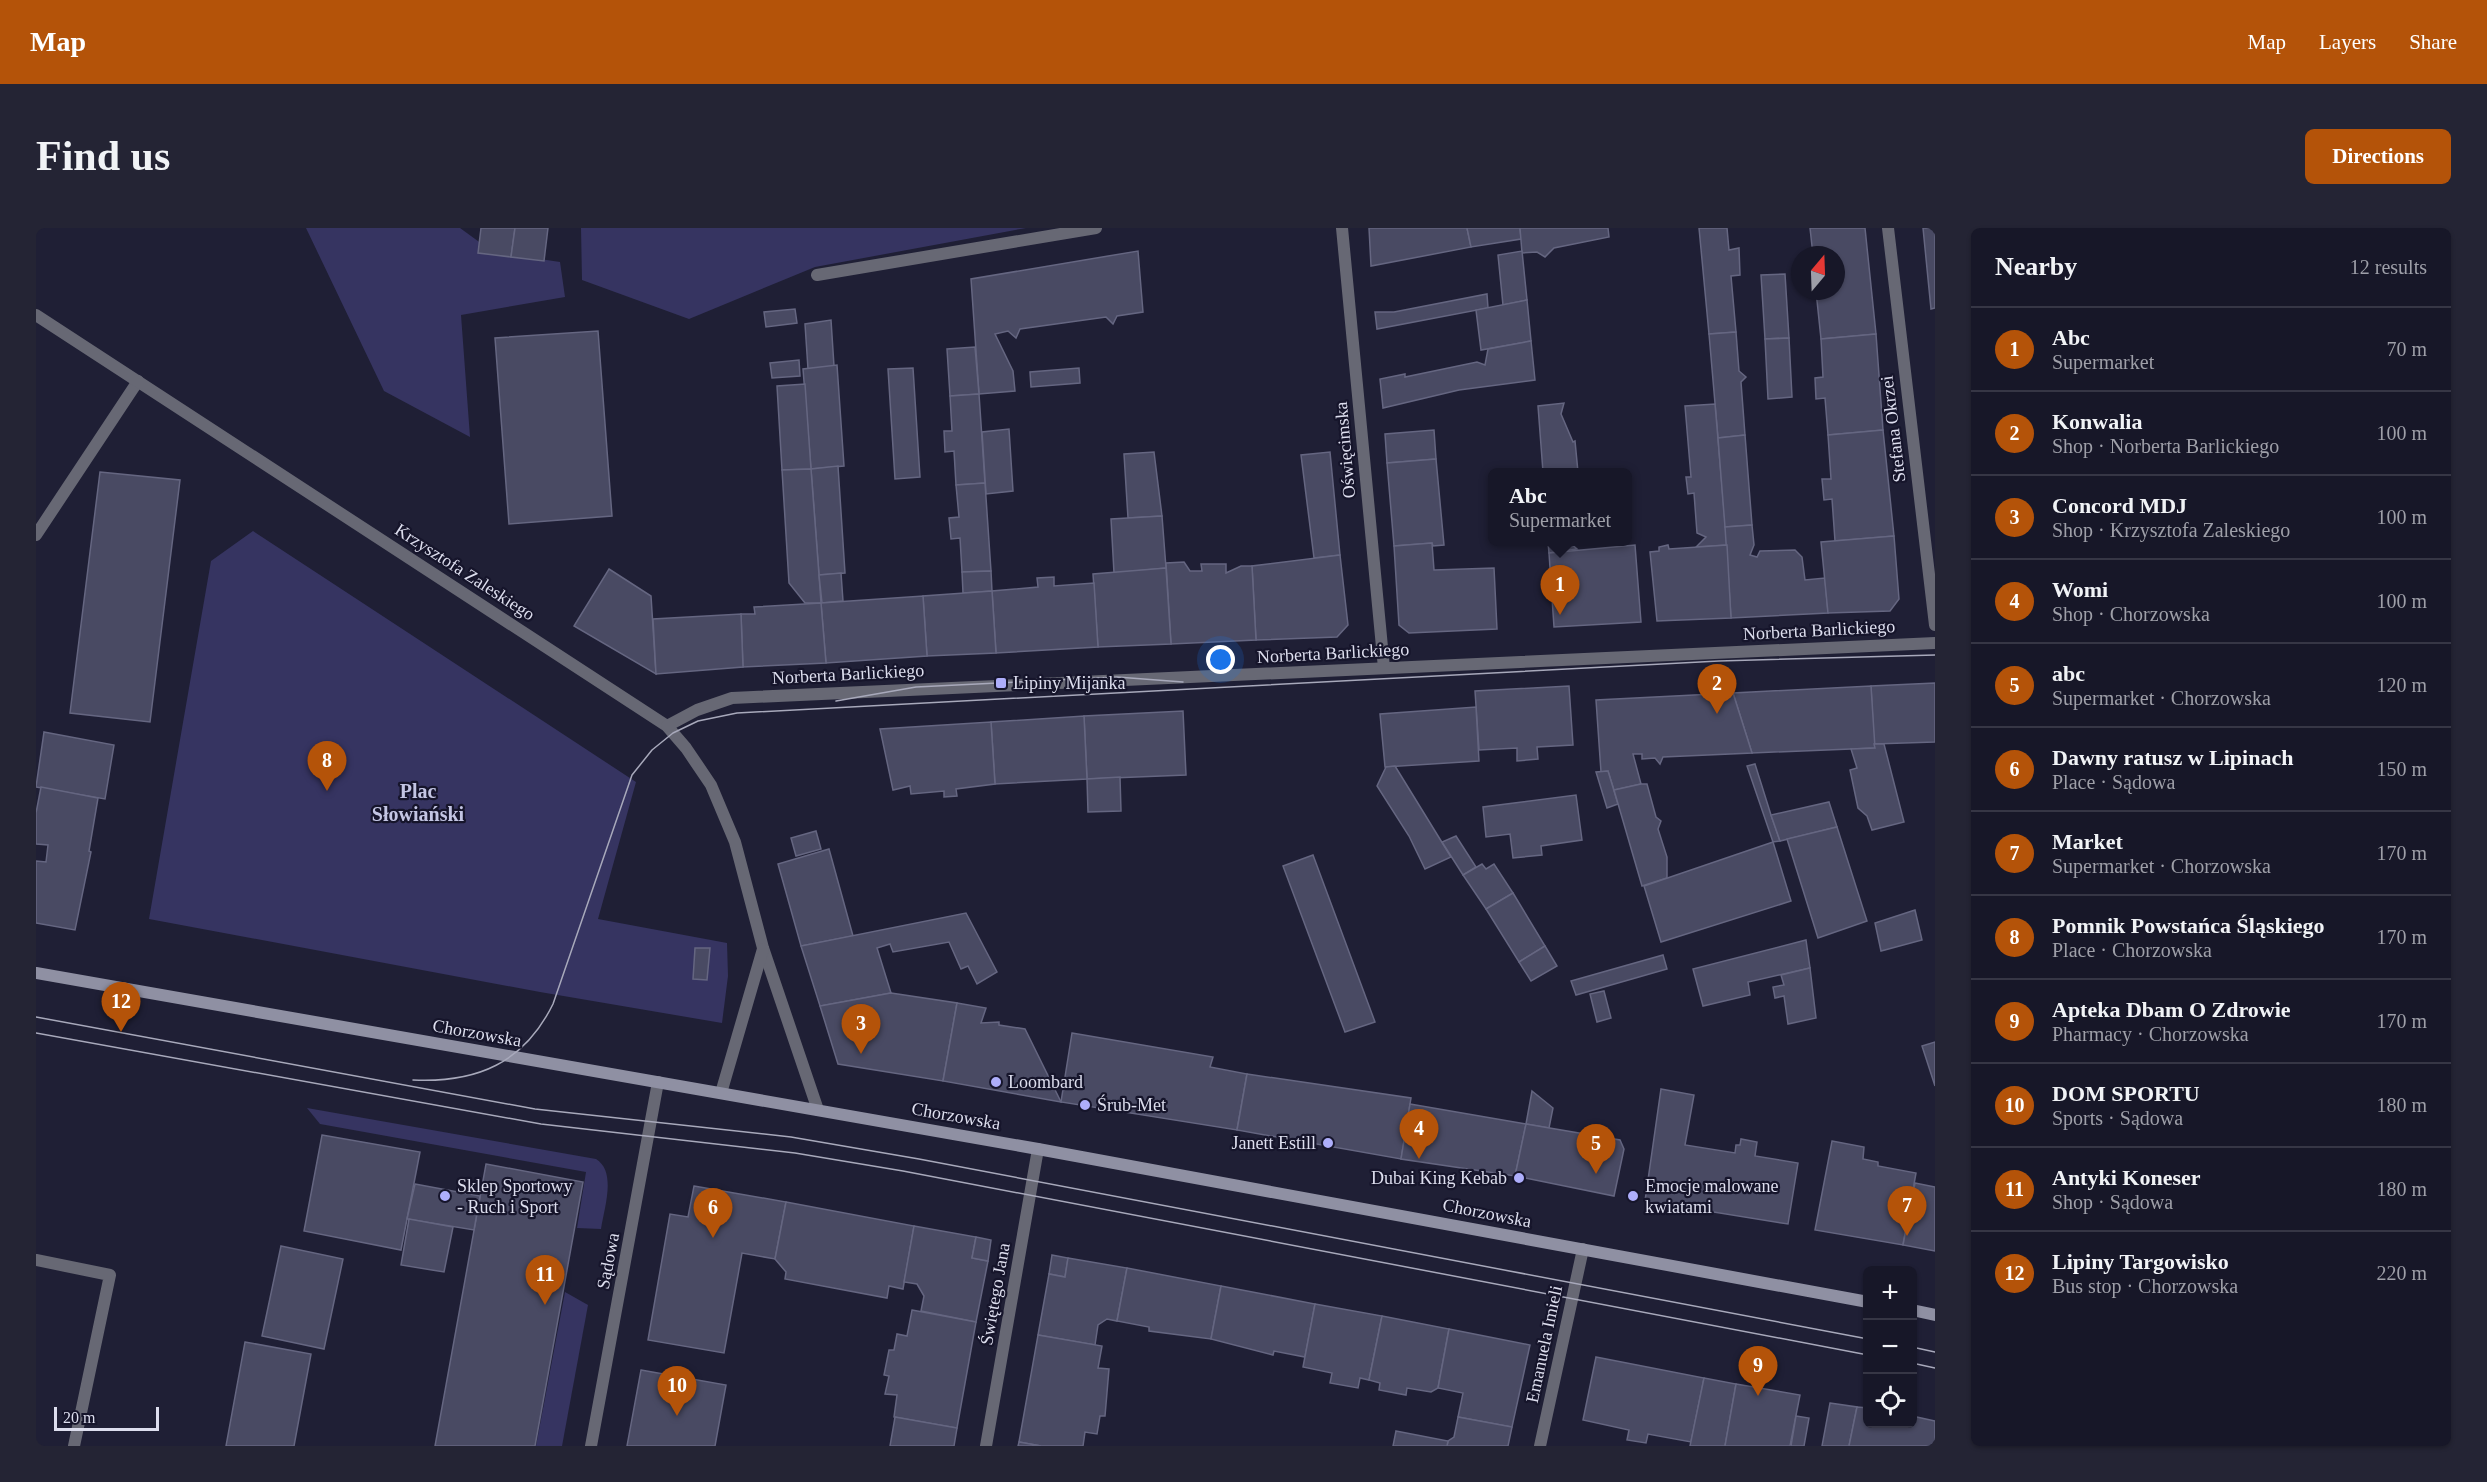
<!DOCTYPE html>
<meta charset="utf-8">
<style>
:root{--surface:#171728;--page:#242434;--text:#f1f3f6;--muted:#9e9fa8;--line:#363645;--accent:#b45309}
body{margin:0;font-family:Georgia,serif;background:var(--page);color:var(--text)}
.controls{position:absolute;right:18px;bottom:18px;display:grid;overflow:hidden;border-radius:9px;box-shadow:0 2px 4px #0004}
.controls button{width:54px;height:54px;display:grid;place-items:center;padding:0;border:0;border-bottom:2px solid var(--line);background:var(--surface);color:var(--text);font:30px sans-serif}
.compass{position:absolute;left:1755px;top:18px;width:54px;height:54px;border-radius:50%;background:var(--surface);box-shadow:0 2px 4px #0004;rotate:19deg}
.scale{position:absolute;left:18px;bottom:15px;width:105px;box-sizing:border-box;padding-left:6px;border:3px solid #dddeee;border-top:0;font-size:16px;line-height:21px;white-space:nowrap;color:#dddeee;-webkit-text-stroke:4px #16152b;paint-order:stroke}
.you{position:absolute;left:1185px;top:432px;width:21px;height:21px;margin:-15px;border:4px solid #fff;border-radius:50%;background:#1a73e8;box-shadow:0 0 0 9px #1a73e833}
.badge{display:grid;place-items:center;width:39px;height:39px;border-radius:50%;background:var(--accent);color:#fff;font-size:20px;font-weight:700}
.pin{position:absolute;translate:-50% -50px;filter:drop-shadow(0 2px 3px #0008)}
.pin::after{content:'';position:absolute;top:32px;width:21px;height:18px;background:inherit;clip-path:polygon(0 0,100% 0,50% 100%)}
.popup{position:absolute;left:1452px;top:240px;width:144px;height:78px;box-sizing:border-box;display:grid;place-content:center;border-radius:9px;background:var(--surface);filter:drop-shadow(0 2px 4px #0005);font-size:20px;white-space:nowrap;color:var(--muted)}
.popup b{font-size:22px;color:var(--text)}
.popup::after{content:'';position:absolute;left:50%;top:100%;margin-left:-12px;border:12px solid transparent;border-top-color:var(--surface)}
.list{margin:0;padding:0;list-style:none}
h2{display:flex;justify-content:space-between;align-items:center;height:78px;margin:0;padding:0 24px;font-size:26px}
h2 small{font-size:20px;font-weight:400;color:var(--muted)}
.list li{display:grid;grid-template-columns:39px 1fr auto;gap:18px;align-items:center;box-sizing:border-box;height:84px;padding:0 24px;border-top:2px solid var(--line)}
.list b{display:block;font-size:22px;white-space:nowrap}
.list p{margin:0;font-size:20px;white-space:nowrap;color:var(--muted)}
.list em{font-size:20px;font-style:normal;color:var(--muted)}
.icon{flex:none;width:33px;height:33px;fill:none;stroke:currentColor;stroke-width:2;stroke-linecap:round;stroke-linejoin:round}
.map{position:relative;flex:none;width:1899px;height:1218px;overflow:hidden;border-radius:9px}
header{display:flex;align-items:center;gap:36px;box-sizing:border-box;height:84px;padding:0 30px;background:var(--accent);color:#fff}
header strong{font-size:28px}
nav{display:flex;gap:33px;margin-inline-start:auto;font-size:21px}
.intro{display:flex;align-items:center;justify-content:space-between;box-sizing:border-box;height:144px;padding:0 36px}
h1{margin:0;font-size:42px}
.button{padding:15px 27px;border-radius:9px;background:var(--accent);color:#fff;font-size:21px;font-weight:700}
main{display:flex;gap:36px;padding:0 36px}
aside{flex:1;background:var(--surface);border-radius:9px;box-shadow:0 2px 4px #0004}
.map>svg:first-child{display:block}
.green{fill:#363461}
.building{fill:#494a63;stroke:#656681;stroke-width:1.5}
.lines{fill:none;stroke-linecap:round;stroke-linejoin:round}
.lane{stroke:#676874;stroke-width:12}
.street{stroke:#676874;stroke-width:12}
.secondary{stroke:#8f90a3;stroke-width:12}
.tram{stroke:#a8a9bb;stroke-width:1.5}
.poi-dot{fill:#aeaefb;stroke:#16152b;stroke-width:2}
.labels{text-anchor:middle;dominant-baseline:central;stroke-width:4.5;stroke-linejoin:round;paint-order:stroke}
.street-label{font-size:18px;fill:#dddeee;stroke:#16152b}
.poi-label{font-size:18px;fill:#dddeee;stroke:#16152b;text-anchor:start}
.neighbourhood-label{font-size:20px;font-weight:bold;fill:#c3c5e3;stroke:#16152b}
</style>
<header>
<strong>Map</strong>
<nav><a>Map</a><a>Layers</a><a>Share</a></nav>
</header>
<div class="intro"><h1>Find us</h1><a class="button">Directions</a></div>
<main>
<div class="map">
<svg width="1899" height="1218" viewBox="0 0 1899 1218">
<rect width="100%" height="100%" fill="#1f1f35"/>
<g class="green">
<polygon points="270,0 424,0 457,24 524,34 529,69 425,87 434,209 348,163"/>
<polygon points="545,0 990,0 779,39 653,91 546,52"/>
<polygon points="217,303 600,554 562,691 691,715 692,748 686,795 504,764 113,691 175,333"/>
<path d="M271,880l289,51c21,13 8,49 5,70l-24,-1 9,-56 -266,-48z"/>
<polygon points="529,1064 552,1077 526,1218 500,1218"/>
</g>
<g class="building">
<polygon points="445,0 479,0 475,29 442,25"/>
<polygon points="479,0 512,0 508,33 475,29"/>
<polygon points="1333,0 1431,0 1435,19 1335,38"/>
<polygon points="1431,0 1484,0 1485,11 1435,19"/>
<polygon points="1484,0 1572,0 1573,9 1518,20 1509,29 1501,24 1486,25"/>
<polygon points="1663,0 1691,0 1693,22 1703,20 1704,47 1695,48 1700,104 1673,106"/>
<polygon points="1774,0 1829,0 1840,106 1785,111 1780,63 1800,63 1800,27 1777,27"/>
<polygon points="1887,0 1899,0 1899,80 1895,81"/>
<polygon points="1102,23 1107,84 1081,88 1077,96 1070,89 984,101 980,110 972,103 959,106 977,143 979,163 943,166 935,51"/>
<polygon points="1486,23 1491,72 1467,77 1462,27"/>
<polygon points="1749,46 1753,110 1729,111 1725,47"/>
<polygon points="1451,66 1452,80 1341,101 1339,84 1358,84"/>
<polygon points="1491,72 1495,113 1445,122 1440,82"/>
<polygon points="759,81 761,95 730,99 728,84"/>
<polygon points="795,92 798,138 772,141 769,96"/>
<polygon points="562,103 576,288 473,296 459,110"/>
<polygon points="1700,104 1703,143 1710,149 1705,154 1709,207 1682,210 1673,106"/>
<polygon points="1840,106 1847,202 1792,207 1789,170 1780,171 1779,150 1787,149 1785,111"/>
<polygon points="1753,110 1756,169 1732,171 1729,111"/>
<polygon points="1495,113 1499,152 1423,162 1347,180 1344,151 1369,146 1369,149 1441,134 1449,137 1452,121"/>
<polygon points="939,119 943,166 914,168 911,121"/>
<polygon points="763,132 764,148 736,150 734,135"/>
<polygon points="801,137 808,238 775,241 767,141"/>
<polygon points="877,140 884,249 859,251 852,141"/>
<polygon points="1043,140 1044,155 995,159 994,144"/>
<polygon points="769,156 775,241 746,242 741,158"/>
<polygon points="943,166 949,255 920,257 918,223 909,224 908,203 916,203 914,168"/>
<polygon points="1528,175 1525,186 1537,214 1539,213 1542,244 1507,244 1502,178"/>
<polygon points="1679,176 1691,317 1660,319 1670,309 1661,305 1658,265 1652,266 1650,249 1655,249 1649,178"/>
<polygon points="973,201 977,263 950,266 946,204"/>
<polygon points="1398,202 1400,231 1351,235 1349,206"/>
<polygon points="1847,202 1858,308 1799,313 1796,271 1788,272 1786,251 1795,251 1792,207"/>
<polygon points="1709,207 1716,297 1689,299 1682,210"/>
<polygon points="1118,224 1126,288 1092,290 1088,226"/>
<polygon points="1294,224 1304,327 1278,330 1265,227"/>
<polygon points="1400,231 1408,317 1397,318 1396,315 1358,318 1351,235"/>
<polygon points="802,238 809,345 783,347 775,241"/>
<polygon points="775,241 783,347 785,375 769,375 753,355 746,242"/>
<polygon points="64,244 144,252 114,494 34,485"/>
<polygon points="949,255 955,343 926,344 924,310 915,311 913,290 923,289 920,257"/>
<polygon points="1126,288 1130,340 1078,345 1075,291"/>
<polygon points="1716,297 1718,317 1714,327 1721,329 1724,323 1759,322 1766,329 1769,352 1789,350 1792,385 1695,390 1689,299"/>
<polygon points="1858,308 1863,371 1854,383 1792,385 1785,314"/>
<polygon points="1512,314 1533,314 1541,321 1513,325"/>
<polygon points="1396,315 1398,342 1458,340 1461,401 1373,405 1363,397 1358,318"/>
<polygon points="1599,317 1605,394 1518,399 1513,325"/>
<polygon points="1632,317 1633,321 1691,317 1695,390 1621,393 1614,324 1623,323 1623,319"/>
<polygon points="1304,327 1312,397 1301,409 1220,412 1216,338"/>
<polygon points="1148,334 1154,343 1166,343 1165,336 1190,336 1190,345 1205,338 1216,338 1220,412 1135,416 1130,335"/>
<polygon points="1130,340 1135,416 1062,419 1057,346"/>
<polygon points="573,341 615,368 620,446 538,398"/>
<polygon points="955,343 956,363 927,365 926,344"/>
<polygon points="805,345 807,373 786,375 783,347"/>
<polygon points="1018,349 1018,358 1058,355 1062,419 960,425 956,363 1002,359 1001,350"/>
<polygon points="956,363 960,425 891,428 887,368"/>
<polygon points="887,368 891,428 790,435 785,375"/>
<polygon points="785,375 790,435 707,439 705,386 719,386 718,379"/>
<polygon points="705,386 707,439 620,446 617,391"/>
<polygon points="1899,455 1899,514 1838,516 1835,458"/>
<polygon points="1533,458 1537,517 1501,519 1502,531 1481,533 1481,520 1443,522 1439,463"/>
<polygon points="1835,458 1839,520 1716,525 1697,465"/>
<polygon points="1697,465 1716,525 1627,529 1624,536 1619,530 1606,531 1606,526 1597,526 1605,556 1578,562 1572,543 1565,544 1560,472"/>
<polygon points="1440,479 1443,533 1349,539 1344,486"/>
<polygon points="1147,483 1150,547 1051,551 1048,488"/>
<polygon points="1048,488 1051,551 959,556 955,494"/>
<polygon points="955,494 959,556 920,561 921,568 908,569 908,563 875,566 874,558 857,562 844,501"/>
<polygon points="8,504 78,517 69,571 0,559"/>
<polygon points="1838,516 1848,516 1868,594 1836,602 1831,588 1822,580 1814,542 1821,540 1815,521 1839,520"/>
<polygon points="1719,536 1735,587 1744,613 1737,614 1711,538"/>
<polygon points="1359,538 1415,629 1389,641 1373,608 1341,558 1350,539"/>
<polygon points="1572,543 1582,576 1571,580 1560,544"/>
<polygon points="1084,549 1085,583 1052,584 1051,551"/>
<polygon points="1605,556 1611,556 1620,589 1625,593 1622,601 1631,629 1631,650 1606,658 1578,562"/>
<polygon points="5,559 62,570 53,623 55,624 39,702 0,695 0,633 10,634 12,617 0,616 0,585"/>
<polygon points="1540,567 1546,612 1505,618 1506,627 1477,630 1474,606 1450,609 1447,579"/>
<polygon points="1793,574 1801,599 1744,613 1735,587"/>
<polygon points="1801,599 1831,693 1782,710 1751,611"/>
<polygon points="780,603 785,621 760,628 755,610"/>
<polygon points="1420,608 1440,639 1427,647 1406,614"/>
<polygon points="1737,614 1755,673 1625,714 1608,658"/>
<polygon points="793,621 817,708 765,718 742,636"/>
<polygon points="1277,627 1339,794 1309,804 1247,638"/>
<polygon points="1446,636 1450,641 1458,636 1477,665 1450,681 1427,647"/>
<polygon points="1477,665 1509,718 1483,734 1450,681"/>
<polygon points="1879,682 1886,712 1845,723 1839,695"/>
<polygon points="930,685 961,744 941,756 932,738 925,741 913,714 857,724 854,716 841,720 855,765 784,778 765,718"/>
<polygon points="1770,712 1774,740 1712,754 1714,767 1667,778 1657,741"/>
<polygon points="1509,718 1521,738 1495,753 1483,734"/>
<polygon points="659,720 674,720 671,752 657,751"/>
<polygon points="1627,727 1631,741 1540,767 1535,753"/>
<polygon points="1774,740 1780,790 1752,796 1748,768 1739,770 1737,759 1748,757 1745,747"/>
<polygon points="1568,763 1575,790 1561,794 1554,766"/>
<polygon points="855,765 921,775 907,853 802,836 784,778"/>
<polygon points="921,775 950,780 945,795 963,794 963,797 989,801 1025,874 907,853"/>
<polygon points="1036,805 1177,829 1174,839 1211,846 1201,902 1025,874"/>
<polygon points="1899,814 1899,858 1886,818"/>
<polygon points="1211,846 1375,870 1365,931 1201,902"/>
<polygon points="1625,861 1658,867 1649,917 1699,925 1700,917 1704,917 1705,911 1721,914 1719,928 1762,935 1752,996 1609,973"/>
<polygon points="1496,863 1517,880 1513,900 1490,896"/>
<polygon points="1374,876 1490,896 1479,948 1365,931"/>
<polygon points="1490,896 1584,912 1588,921 1578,968 1479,948"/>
<polygon points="286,907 384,924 365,1022 268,1003"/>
<polygon points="1796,913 1828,919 1827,931 1842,934 1842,938 1880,945 1867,1017 1779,1002"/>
<polygon points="450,936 547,954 499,1218 399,1218"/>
<polygon points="1879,955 1899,959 1899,1023 1867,1017"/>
<polygon points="379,956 444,968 438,1002 371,991"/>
<polygon points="658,958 750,974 739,1031 706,1025 688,1125 612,1112 634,986 652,989"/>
<polygon points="750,974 878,998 867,1061 853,1058 851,1070 749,1051 750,1044 739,1031"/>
<polygon points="373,991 417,999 408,1044 365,1037"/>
<polygon points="878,998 940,1009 936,1030 952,1033 940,1094 885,1083 888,1068 881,1056 868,1054"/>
<polygon points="940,1009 955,1012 952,1033 936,1030"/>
<polygon points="245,1018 307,1031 288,1121 226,1108"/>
<polygon points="1016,1027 1032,1030 1029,1049 1013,1046"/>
<polygon points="1032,1030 1091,1040 1081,1093 1071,1091 1062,1097 1059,1117 1002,1107 1013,1046 1029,1049"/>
<polygon points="1091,1040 1185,1058 1175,1111 1113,1103 1113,1099 1081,1093"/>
<polygon points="1185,1058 1279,1076 1269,1129 1238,1123 1237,1127 1175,1111"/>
<polygon points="1279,1076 1346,1088 1333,1152 1324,1150 1322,1160 1294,1155 1296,1145 1267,1139"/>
<polygon points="876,1082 940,1094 921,1200 858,1189 861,1167 849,1166 853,1148 848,1147 853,1122 858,1122 861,1106 871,1108"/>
<polygon points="1346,1088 1413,1101 1402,1160 1395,1164 1371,1160 1370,1167 1343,1162 1344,1155 1333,1152"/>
<polygon points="1413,1101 1494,1117 1476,1199 1422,1189 1427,1165 1402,1160"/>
<polygon points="1002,1107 1066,1118 1062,1140 1073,1141 1069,1188 1064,1188 1061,1206 1049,1204 1047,1218 1005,1218 983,1214"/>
<polygon points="209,1114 275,1126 258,1218 190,1218"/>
<polygon points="1560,1129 1668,1150 1655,1214 1612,1206 1610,1215 1591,1212 1593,1202 1547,1192"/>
<polygon points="605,1142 690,1157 679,1218 591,1218"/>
<polygon points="1668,1150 1700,1156 1689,1218 1654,1218"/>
<polygon points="1700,1156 1764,1167 1754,1218 1689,1218"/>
<polygon points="1794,1175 1821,1179 1813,1218 1786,1218"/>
<polygon points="1821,1179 1832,1180 1832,1196 1876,1196 1876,1188 1899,1193 1899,1218 1813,1218"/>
<polygon points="1760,1188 1773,1190 1768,1218 1755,1218"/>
<polygon points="859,1189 921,1200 918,1218 854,1218"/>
<polygon points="1422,1189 1476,1199 1472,1218 1411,1218 1412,1213 1418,1209"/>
<polygon points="1360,1203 1412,1213 1411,1218 1357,1218"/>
<polygon points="983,1214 1005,1218 982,1218"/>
</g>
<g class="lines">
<g class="lane">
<polyline points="0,307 102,153"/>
<polyline points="0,1032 74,1047 38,1218"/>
</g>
<g class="street">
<polyline points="1306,0 1348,440"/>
<polyline points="1852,0 1899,397"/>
<polyline points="781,47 1060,0"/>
<polyline points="0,87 631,498 650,520 675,557 699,614 727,720 782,882"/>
<polyline points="631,498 661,482 696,470 1899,415"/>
<polyline points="685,865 727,721"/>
<polyline points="555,1218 622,854"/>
<polyline points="950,1218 1002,921"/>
<polyline points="1504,1218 1547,1021"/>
</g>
<g class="secondary">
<polyline points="0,745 1002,921 1832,1074"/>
<polyline points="1876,1082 1899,1087"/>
</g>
<g class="tram">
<polyline points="800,473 880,459 1081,449 1147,454"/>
<polyline points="0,789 499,881 755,909 883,931 1832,1111"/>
<polyline points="0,805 505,896 759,925 867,943 1832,1127"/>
<path d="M377,852c64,3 111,-17 140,-76l79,-229 20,-25 21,-17 25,-12 39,-8 982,-52 216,-6"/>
<polyline points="1876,1119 1899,1124"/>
<polyline points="1876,1135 1899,1140"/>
</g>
</g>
<g class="poi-dot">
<rect x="959" y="449" width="12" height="12" rx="3"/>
<circle cx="960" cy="854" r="6"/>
<circle cx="1049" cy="877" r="6"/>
<circle cx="1292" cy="915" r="6"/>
<circle cx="1483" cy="950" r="6"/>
<circle cx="409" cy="968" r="6"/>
<circle cx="1597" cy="968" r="6"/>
</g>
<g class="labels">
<g class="street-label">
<text transform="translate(1857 201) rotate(-97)">Stefana Okrzei</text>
<text transform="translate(1309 222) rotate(-95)">Oświęcimska</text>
<text transform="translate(429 344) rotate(33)">Krzysztofa Zaleskiego</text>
<text transform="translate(1783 402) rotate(-3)">Norberta Barlickiego</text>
<text transform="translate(1297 425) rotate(-3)">Norberta Barlickiego</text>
<text transform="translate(812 446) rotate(-3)">Norberta Barlickiego</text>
<text transform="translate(441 805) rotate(10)">Chorzowska</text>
<text transform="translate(920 888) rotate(10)">Chorzowska</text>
<text transform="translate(1451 985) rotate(11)">Chorzowska</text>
<text transform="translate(572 1033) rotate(-79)">Sądowa</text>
<text transform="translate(959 1066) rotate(-80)">Świętego Jana</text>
<text transform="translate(1508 1116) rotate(-78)">Emanuela Imieli</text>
</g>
<g class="poi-label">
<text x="977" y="455">Lipiny Mijanka</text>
<text x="972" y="854">Loombard</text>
<text x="1061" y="877">Śrub-Met</text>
<text x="1280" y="915" text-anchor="end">Janett Estill</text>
<text x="1471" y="950" text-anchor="end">Dubai King Kebab</text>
<text x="421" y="958">Sklep Sportowy<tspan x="421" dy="21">- Ruch i Sport</tspan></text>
<text x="1609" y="958">Emocje malowane<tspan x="1609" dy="21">kwiatami</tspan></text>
</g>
<g class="neighbourhood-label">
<text x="382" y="563">Plac<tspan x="382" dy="23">Słowiański</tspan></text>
</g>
</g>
</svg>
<div class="controls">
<button>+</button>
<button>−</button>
<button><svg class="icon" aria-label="locate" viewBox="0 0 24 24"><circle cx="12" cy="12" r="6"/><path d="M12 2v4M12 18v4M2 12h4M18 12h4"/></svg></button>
</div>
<svg class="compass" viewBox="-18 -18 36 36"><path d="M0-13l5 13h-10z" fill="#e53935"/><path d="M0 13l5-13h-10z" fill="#9e9fa8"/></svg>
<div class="scale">20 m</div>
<div class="you"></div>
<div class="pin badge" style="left:1524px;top:387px">1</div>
<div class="popup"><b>Abc</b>Supermarket</div>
<div class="pin badge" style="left:1681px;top:486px">2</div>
<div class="pin badge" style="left:825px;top:826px">3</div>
<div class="pin badge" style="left:1383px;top:931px">4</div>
<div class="pin badge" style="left:1560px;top:946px">5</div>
<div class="pin badge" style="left:677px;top:1010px">6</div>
<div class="pin badge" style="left:1871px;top:1008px">7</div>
<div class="pin badge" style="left:291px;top:563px">8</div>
<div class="pin badge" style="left:1722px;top:1168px">9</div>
<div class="pin badge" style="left:641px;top:1188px">10</div>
<div class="pin badge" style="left:509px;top:1077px">11</div>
<div class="pin badge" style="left:85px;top:804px">12</div>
</div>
<aside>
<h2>Nearby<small>12 results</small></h2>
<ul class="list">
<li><span class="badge">1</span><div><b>Abc</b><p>Supermarket</p></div><em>70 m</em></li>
<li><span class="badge">2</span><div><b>Konwalia</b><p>Shop · Norberta Barlickiego</p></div><em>100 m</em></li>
<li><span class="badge">3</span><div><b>Concord MDJ</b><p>Shop · Krzysztofa Zaleskiego</p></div><em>100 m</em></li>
<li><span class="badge">4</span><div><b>Womi</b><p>Shop · Chorzowska</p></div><em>100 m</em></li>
<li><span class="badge">5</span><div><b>abc</b><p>Supermarket · Chorzowska</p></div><em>120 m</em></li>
<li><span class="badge">6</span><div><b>Dawny ratusz w Lipinach</b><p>Place · Sądowa</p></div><em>150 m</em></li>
<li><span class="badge">7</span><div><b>Market</b><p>Supermarket · Chorzowska</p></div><em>170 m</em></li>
<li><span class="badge">8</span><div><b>Pomnik Powstańca Śląskiego</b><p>Place · Chorzowska</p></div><em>170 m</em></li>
<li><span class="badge">9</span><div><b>Apteka Dbam O Zdrowie</b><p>Pharmacy · Chorzowska</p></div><em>170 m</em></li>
<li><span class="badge">10</span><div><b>DOM SPORTU</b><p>Sports · Sądowa</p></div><em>180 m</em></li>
<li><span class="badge">11</span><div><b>Antyki Koneser</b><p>Shop · Sądowa</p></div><em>180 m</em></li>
<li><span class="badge">12</span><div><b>Lipiny Targowisko</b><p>Bus stop · Chorzowska</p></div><em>220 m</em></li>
</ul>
</aside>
</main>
